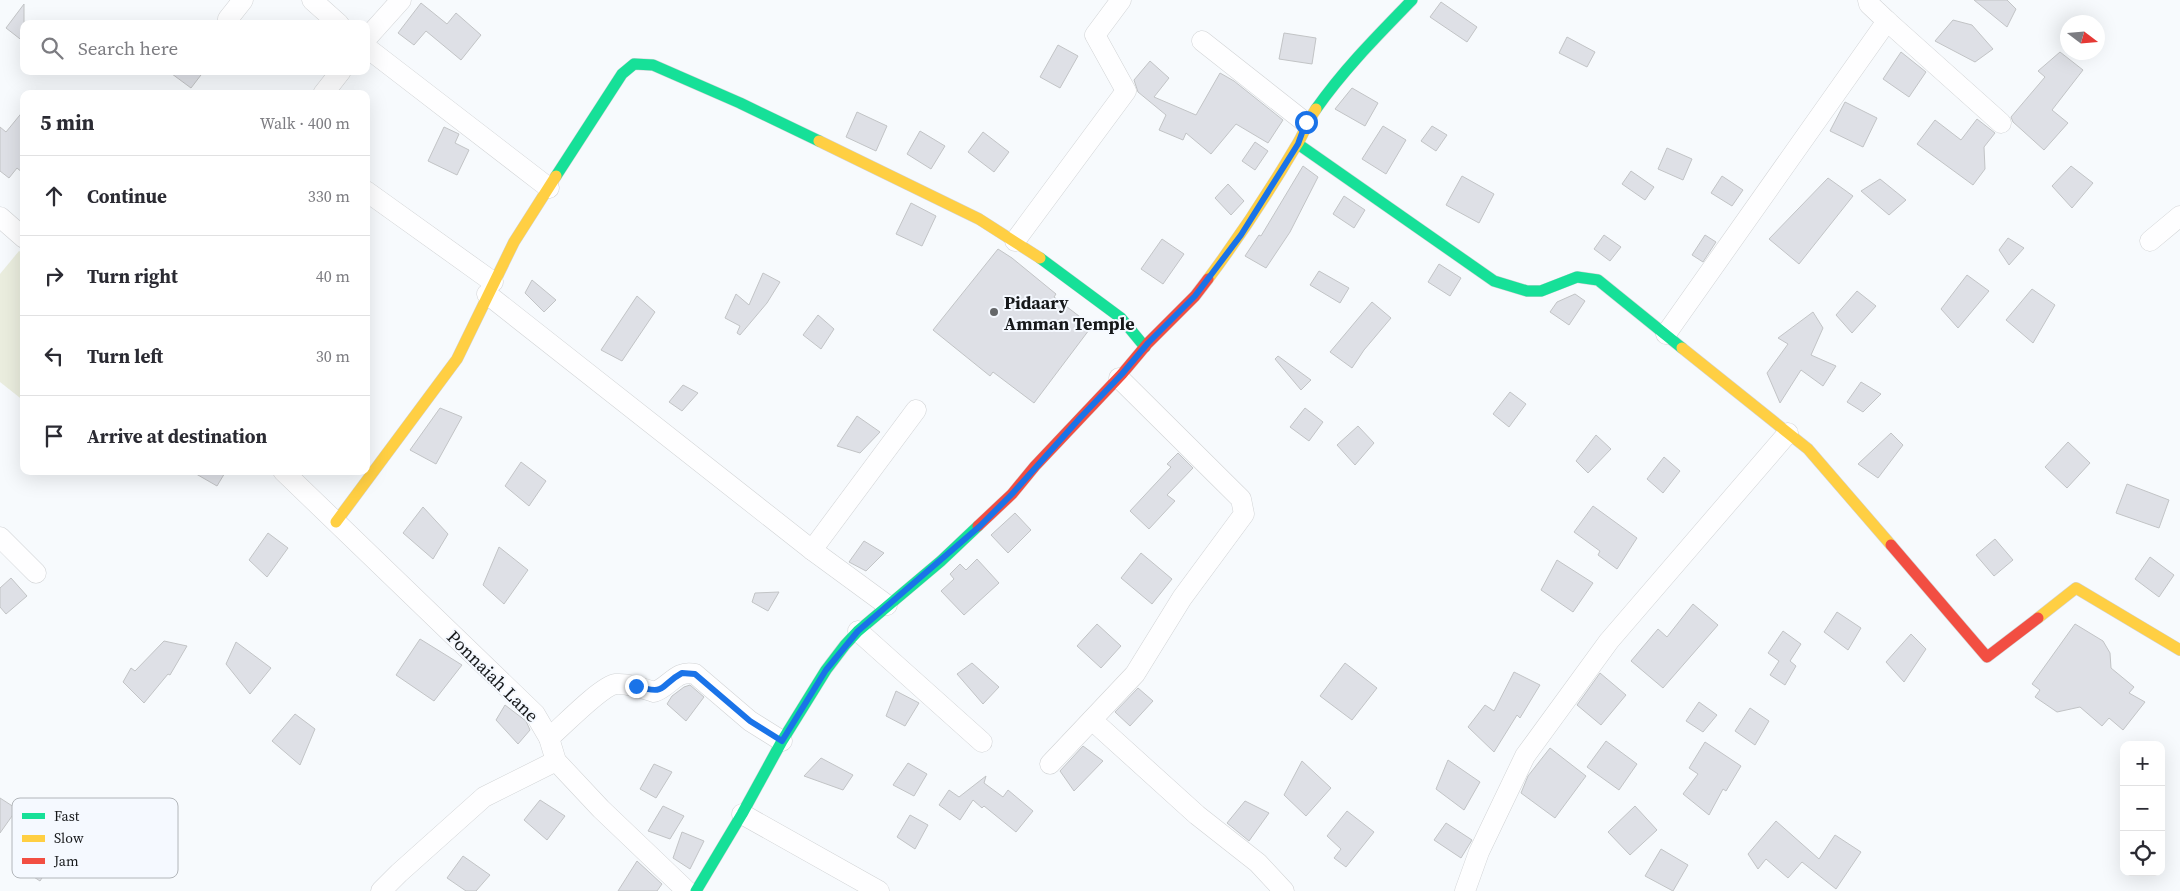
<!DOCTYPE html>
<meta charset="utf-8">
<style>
:root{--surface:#fff;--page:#f2f2f3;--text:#2b2b33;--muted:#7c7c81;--line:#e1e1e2}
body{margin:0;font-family:"Source Serif 4",serif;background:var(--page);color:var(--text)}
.controls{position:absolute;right:15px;bottom:15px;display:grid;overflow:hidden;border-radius:10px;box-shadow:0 5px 20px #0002}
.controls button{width:45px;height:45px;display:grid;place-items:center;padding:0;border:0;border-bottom:1px solid var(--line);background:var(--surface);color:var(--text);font:25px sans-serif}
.compass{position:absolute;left:2060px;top:15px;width:45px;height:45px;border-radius:50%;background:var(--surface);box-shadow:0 5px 20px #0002;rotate:106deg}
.stop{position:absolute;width:15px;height:15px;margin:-11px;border:4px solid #1a73e8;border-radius:50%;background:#fff}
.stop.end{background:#1a73e8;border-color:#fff;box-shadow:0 1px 5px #0008}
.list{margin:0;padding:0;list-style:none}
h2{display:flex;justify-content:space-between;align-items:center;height:65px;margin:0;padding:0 20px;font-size:21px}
h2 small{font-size:16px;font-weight:400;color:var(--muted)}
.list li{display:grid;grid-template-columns:32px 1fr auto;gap:15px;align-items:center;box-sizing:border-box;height:80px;padding:0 20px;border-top:1px solid var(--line)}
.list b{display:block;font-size:19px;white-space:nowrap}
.list em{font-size:16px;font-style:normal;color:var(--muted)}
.icon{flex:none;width:28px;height:28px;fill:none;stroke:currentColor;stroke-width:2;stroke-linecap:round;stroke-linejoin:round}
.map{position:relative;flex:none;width:2180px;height:891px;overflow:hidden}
.search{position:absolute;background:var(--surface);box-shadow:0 5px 20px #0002;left:20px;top:20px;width:350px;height:55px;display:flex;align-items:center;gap:12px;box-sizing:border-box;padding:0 18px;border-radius:10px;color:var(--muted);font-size:19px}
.panel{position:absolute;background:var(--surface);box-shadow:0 5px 20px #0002;left:20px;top:90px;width:350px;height:385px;border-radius:10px}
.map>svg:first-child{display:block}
.green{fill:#eaedde}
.building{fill:#dee0e6;stroke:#c2c4c6}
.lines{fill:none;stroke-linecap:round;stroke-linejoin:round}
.street-casing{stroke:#d1d3d5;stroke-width:21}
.fast-casing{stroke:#d1d3d5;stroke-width:12}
.slow-casing{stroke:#d1d3d5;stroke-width:12}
.jam-casing{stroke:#d1d3d5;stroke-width:12}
.street{stroke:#fefeff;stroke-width:20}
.fast{stroke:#16e098;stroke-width:11}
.slow{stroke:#ffcf43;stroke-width:11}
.jam{stroke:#f24e42;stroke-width:11}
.route{stroke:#1a73e8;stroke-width:6}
.poi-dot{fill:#656769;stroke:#f5f9ff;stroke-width:2}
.labels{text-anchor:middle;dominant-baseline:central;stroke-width:4;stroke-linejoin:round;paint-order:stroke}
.poi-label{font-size:18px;font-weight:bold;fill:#16181a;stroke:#f5f9ff;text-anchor:start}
.street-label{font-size:18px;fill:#16181a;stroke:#f5f9ff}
.key{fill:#f5f9ff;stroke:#b2b6ba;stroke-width:1}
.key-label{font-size:14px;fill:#16181a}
</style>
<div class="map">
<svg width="2180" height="891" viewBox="0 0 2180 891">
<rect width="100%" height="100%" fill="#f7fafd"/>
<polygon class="green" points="19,251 24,254 24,401 0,382 0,274"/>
<g class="building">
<polygon points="1974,0 2007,0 2016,9 2007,27"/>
<polygon points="1441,2 1477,27 1467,42 1430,17"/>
<polygon points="421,3 447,24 456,13 481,35 461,60 426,31 414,45 398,33"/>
<polygon points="24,4 24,42 6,28"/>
<polygon points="1953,20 1972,25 1993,49 1975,62 1935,41"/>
<polygon points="1284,33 1316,38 1312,64 1279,59"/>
<polygon points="1567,37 1595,52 1587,67 1559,53"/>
<polygon points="1058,45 1078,56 1060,88 1040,77"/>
<polygon points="1901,52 1926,72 1909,97 1883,79"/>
<polygon points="2060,52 2083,70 2052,110 2068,123 2044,150 2013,122 2011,117 2045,77 2038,71"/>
<polygon points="1150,61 1169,78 1154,97 1196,115 1220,73 1234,81 1283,120 1268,143 1236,124 1211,154 1186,133 1183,140 1159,130 1166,115 1138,92 1134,80"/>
<polygon points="168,71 204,71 191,88"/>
<polygon points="1352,88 1378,103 1365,126 1335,109"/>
<polygon points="1845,102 1877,118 1863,147 1830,131"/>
<polygon points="24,110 24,174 17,168 9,178 0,171 0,127 6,132"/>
<polygon points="857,112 887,126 876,151 846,137"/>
<polygon points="1977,119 1995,133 1984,147 1985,169 1973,185 1917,144 1935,120 1961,140"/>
<polygon points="1383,126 1406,140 1386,174 1362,159"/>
<polygon points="1432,126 1447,135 1436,151 1421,141"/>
<polygon points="444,127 459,134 455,143 469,150 457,175 428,161"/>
<polygon points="920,131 945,146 931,169 907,154"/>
<polygon points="983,132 1009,152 994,172 968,152"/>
<polygon points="1255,142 1268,151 1255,170 1242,161"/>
<polygon points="1667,148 1692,159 1683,180 1658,169"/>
<polygon points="1303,166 1318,177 1290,232 1266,268 1245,256 1259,235 1261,236"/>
<polygon points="2071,166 2093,183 2072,208 2052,186"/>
<polygon points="1631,171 1654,187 1645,200 1622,184"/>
<polygon points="1462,176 1494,194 1479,223 1446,205"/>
<polygon points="1722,176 1743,190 1732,206 1711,193"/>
<polygon points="1828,178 1853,196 1799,264 1769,239"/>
<polygon points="1880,179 1906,200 1889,215 1861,191"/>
<polygon points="1228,184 1244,201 1231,215 1215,198"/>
<polygon points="1344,196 1365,210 1354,228 1333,214"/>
<polygon points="911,203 936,216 922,246 896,234"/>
<polygon points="1604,235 1621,247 1610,261 1594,249"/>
<polygon points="1705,235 1716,242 1703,262 1692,255"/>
<polygon points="2008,238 2024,248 2009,265 1999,250"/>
<polygon points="1162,239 1184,254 1163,284 1141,269"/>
<polygon points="998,249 1012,258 1056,294 1054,297 1092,326 1034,403 993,372 990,376 933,330"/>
<polygon points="1439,264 1461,278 1450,296 1428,282"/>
<polygon points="1319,271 1349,288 1340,303 1310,285"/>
<polygon points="763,273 780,282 767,303 740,335 737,333 740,326 725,318 736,294 749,305"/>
<polygon points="1967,275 1989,291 1958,328 1941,309"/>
<polygon points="532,280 556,300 544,312 525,293"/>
<polygon points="2032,289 2055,305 2033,343 2006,320"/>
<polygon points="1857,291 1876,306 1852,333 1836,315"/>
<polygon points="1575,294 1585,301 1569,325 1550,312 1557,302"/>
<polygon points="637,296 655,312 622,361 601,350"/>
<polygon points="1372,302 1391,318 1364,350 1352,368 1330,352"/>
<polygon points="1813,312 1823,328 1811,355 1836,366 1823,386 1801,370 1780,403 1767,373 1788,344 1778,338"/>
<polygon points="818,315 834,329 821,349 803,335"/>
<polygon points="1278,356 1311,380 1301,390 1275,359"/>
<polygon points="1861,382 1881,394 1863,412 1847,402"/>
<polygon points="683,385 698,393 682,411 669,402"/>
<polygon points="1510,392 1526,404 1509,427 1493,414"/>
<polygon points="440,408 462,417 436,464 410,450"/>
<polygon points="1305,408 1323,422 1309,441 1290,427"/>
<polygon points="857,416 880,432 860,453 837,446"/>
<polygon points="1358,426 1374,443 1355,465 1337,445"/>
<polygon points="1891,433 1903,445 1878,478 1858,464"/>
<polygon points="1596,435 1611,449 1588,473 1576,461"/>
<polygon points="2068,442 2090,463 2067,488 2045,467"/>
<polygon points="1178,453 1193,468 1167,495 1175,501 1149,529 1130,511 1171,467 1167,464"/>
<polygon points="1664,457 1680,471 1663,493 1647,479"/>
<polygon points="521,462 546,481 529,506 505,486"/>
<polygon points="191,471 226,471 217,486"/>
<polygon points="2127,484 2169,500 2159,528 2116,513"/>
<polygon points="1593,506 1637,538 1617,569 1598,555 1600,551 1574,532"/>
<polygon points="423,507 448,534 433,559 403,533"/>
<polygon points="1015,513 1031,530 1008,553 991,535"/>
<polygon points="268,533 288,548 267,577 249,560"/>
<polygon points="1995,539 2013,560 1994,576 1976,555"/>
<polygon points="864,541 884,553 866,571 849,562"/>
<polygon points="499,547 528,570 504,604 483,585"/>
<polygon points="1141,553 1172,579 1152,604 1121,578"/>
<polygon points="2150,557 2174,575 2159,597 2135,579"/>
<polygon points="977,559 999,583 964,615 941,591 954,579 950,574 960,564 966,570"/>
<polygon points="1557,560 1593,583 1573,612 1541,590"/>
<polygon points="11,578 27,596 6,614 0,607 0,588"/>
<polygon points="779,592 768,611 752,602 755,593"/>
<polygon points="1693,604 1718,625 1663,688 1631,661 1658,629 1667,637"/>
<polygon points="1837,612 1861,628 1848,650 1824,632"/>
<polygon points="1097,624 1121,646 1101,668 1077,646"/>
<polygon points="2075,624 2103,641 2110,653 2111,668 2134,687 2129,693 2145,702 2123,730 2109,718 2102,726 2080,707 2057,712 2035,697 2040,690 2032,684"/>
<polygon points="1783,631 1801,644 1790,661 1796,666 1785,685 1770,675 1779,661 1768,653"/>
<polygon points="1911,634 1926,649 1904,682 1886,662"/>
<polygon points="420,639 462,665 434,701 396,675"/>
<polygon points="164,641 187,646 170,675 168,674 144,703 123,682 131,668 135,671"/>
<polygon points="236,642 271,668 250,694 226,664"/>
<polygon points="972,663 999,687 983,704 957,674"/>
<polygon points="1345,663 1377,688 1352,720 1320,696"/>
<polygon points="1514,672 1540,685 1520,718 1517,715 1494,752 1468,727 1485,705 1494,711"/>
<polygon points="1600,673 1626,695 1601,725 1577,705"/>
<polygon points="690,685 704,697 686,721 667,704 672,696 684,687"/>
<polygon points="1138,688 1153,701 1130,726 1115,712"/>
<polygon points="896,691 919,703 905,726 886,716"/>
<polygon points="1699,702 1717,715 1703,732 1686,721"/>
<polygon points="505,705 526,721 530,730 518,744 496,720"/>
<polygon points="1750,708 1769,721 1755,745 1735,731"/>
<polygon points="295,714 315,729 300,765 272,741"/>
<polygon points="1606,741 1637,764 1619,790 1587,767"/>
<polygon points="1705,742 1741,766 1726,791 1723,789 1709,815 1683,794 1698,774 1689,768"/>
<polygon points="1083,746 1103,761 1074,791 1060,771"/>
<polygon points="1550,748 1586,776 1555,818 1521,793 1528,776"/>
<polygon points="821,758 853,775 843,790 804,776"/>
<polygon points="1448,760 1480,782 1464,810 1436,789"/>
<polygon points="1302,761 1331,788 1306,816 1284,795"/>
<polygon points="908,763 927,774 914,796 893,785"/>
<polygon points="654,764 672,772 656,798 640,789"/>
<polygon points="986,776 984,783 1003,797 1008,790 1033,811 1016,832 984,806 982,808 973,800 960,820 939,805 949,790 959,797"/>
<polygon points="0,798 17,809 0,833"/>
<polygon points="540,800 565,816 547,840 524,820"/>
<polygon points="1245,801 1269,813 1249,841 1227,823"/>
<polygon points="663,806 684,816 670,839 648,831"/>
<polygon points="1635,806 1657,830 1630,855 1608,832"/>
<polygon points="1347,811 1374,832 1346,867 1334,858 1341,849 1327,836"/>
<polygon points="910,815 928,825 915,849 897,837"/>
<polygon points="1776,821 1819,859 1835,835 1861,852 1836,889 1802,862 1788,878 1766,859 1758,869 1748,854"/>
<polygon points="1446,823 1472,840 1461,858 1434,840"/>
<polygon points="39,832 62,847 40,881 17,866"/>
<polygon points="682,832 704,841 690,869 673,858"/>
<polygon points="1661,849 1688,865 1673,891 1645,876"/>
<polygon points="463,856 490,875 476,891 466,891 447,878"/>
<polygon points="637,861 662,884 657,891 618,891"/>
</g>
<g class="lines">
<g class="street-casing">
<g id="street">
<polyline points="312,0 339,24"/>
<polyline points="1868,0 1869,4 1887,21 2001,123"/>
<polyline points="228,19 243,0"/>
<polyline points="366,39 401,0"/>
<polyline points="1202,41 1306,123"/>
<polyline points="366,47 549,188"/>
<polyline points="323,94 341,71"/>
<polyline points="366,191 493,282"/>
<polyline points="0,217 24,238"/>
<polyline points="1015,241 1126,91 1095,35 1121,0"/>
<polyline points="2150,241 2180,216"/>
<polyline points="487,294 812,550 887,605"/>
<polyline points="1666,334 1887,21"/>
<polyline points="283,471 535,714 549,738 556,761 601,809 687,891"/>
<polyline points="0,537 36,573"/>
<polyline points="812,550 916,410"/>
<polyline points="858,631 982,742"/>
<polyline points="1092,720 1197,815 1258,863 1284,891"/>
<path d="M549,738c13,-11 52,-52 67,-54 12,-1 26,4 38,8 16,-5 22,-23 41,-18l55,47 32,20"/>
<polyline points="1050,764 1135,674 1182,598 1244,514 1241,499 1119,378"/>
<polyline points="742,814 879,891"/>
<polyline points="381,891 399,873 484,797 556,761"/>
<polyline points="1465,891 1479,852 1525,756 1609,641 1788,433"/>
</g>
</g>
<g class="fast-casing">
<g id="fast">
<path d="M1316,109c28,-40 62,-74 96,-109"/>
<polyline points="1298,144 1494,281 1527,291 1541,291 1577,277 1598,280 1682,348"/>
<polyline points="556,176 622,74 634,64 653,65 740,103 819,141"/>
<polyline points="1040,258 1121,318 1145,347"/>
<polyline points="696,891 742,814 782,741 826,670 845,645 858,631 941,561 978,526"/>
</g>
</g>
<g class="slow-casing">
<g id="slow">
<polyline points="819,141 979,219 1040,258"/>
<path d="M1208,279c32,-43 61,-87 88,-133 8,-12 11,-24 20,-37"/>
<polyline points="1682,348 1808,449 1891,545"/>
<polyline points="336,522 457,359 514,242 556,176"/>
<polyline points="2038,618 2076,588 2180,650"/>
</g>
</g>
<g class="jam-casing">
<g id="jam">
<polyline points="978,526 1012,494 1035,466 1122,374 1148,343 1195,296 1208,279"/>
<polyline points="1891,545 1987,657 2038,618"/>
</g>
</g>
<use href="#street" class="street"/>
<use href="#fast" class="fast"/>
<use href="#slow" class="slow"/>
<use href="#jam" class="jam"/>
</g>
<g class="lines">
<path class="route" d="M636,686c32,10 23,-1 46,-13l13,1 55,47 32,20 44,-71 32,-39 122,-105 32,-32 68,-76 42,-44 26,-31 47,-47 46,-61 57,-91 8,-22"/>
</g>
<circle class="poi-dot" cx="994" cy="312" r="5"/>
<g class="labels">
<g class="poi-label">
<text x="1004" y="302">Pidaary<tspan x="1004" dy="21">Amman Temple</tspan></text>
</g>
<g class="street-label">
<text transform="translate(493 676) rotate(45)">Ponnaiah Lane</text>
</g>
</g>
<rect x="12" y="798" width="166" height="80" rx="8" class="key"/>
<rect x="22" y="813" width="23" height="6" fill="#16e098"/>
<rect x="22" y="835" width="23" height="7" fill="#ffcf43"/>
<rect x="22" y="858" width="23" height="6" fill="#f24e42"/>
<g class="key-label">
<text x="54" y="821">Fast</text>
<text x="54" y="843">Slow</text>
<text x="54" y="866">Jam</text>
</g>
</svg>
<div class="controls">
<button>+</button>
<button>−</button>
<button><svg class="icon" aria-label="locate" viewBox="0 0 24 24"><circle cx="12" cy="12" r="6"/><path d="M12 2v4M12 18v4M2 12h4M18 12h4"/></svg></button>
</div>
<svg class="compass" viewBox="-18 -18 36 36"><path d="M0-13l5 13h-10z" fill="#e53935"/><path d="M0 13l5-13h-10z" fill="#7c7c81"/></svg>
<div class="stop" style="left:1306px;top:122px"></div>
<div class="stop end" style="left:636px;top:686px"></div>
<div class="search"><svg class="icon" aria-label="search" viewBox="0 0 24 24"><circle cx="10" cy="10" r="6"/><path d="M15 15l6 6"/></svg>Search here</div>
<section class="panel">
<h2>5 min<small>Walk · 400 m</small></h2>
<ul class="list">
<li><svg class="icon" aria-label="ahead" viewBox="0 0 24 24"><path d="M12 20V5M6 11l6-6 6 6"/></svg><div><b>Continue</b></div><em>330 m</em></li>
<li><svg class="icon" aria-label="right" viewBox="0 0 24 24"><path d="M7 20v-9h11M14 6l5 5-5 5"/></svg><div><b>Turn right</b></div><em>40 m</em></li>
<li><svg class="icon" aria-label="left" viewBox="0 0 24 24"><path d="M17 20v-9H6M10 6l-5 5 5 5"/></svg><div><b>Turn left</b></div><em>30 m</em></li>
<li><svg class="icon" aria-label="arrive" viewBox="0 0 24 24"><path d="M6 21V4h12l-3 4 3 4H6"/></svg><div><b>Arrive at destination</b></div></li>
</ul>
</section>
</div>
